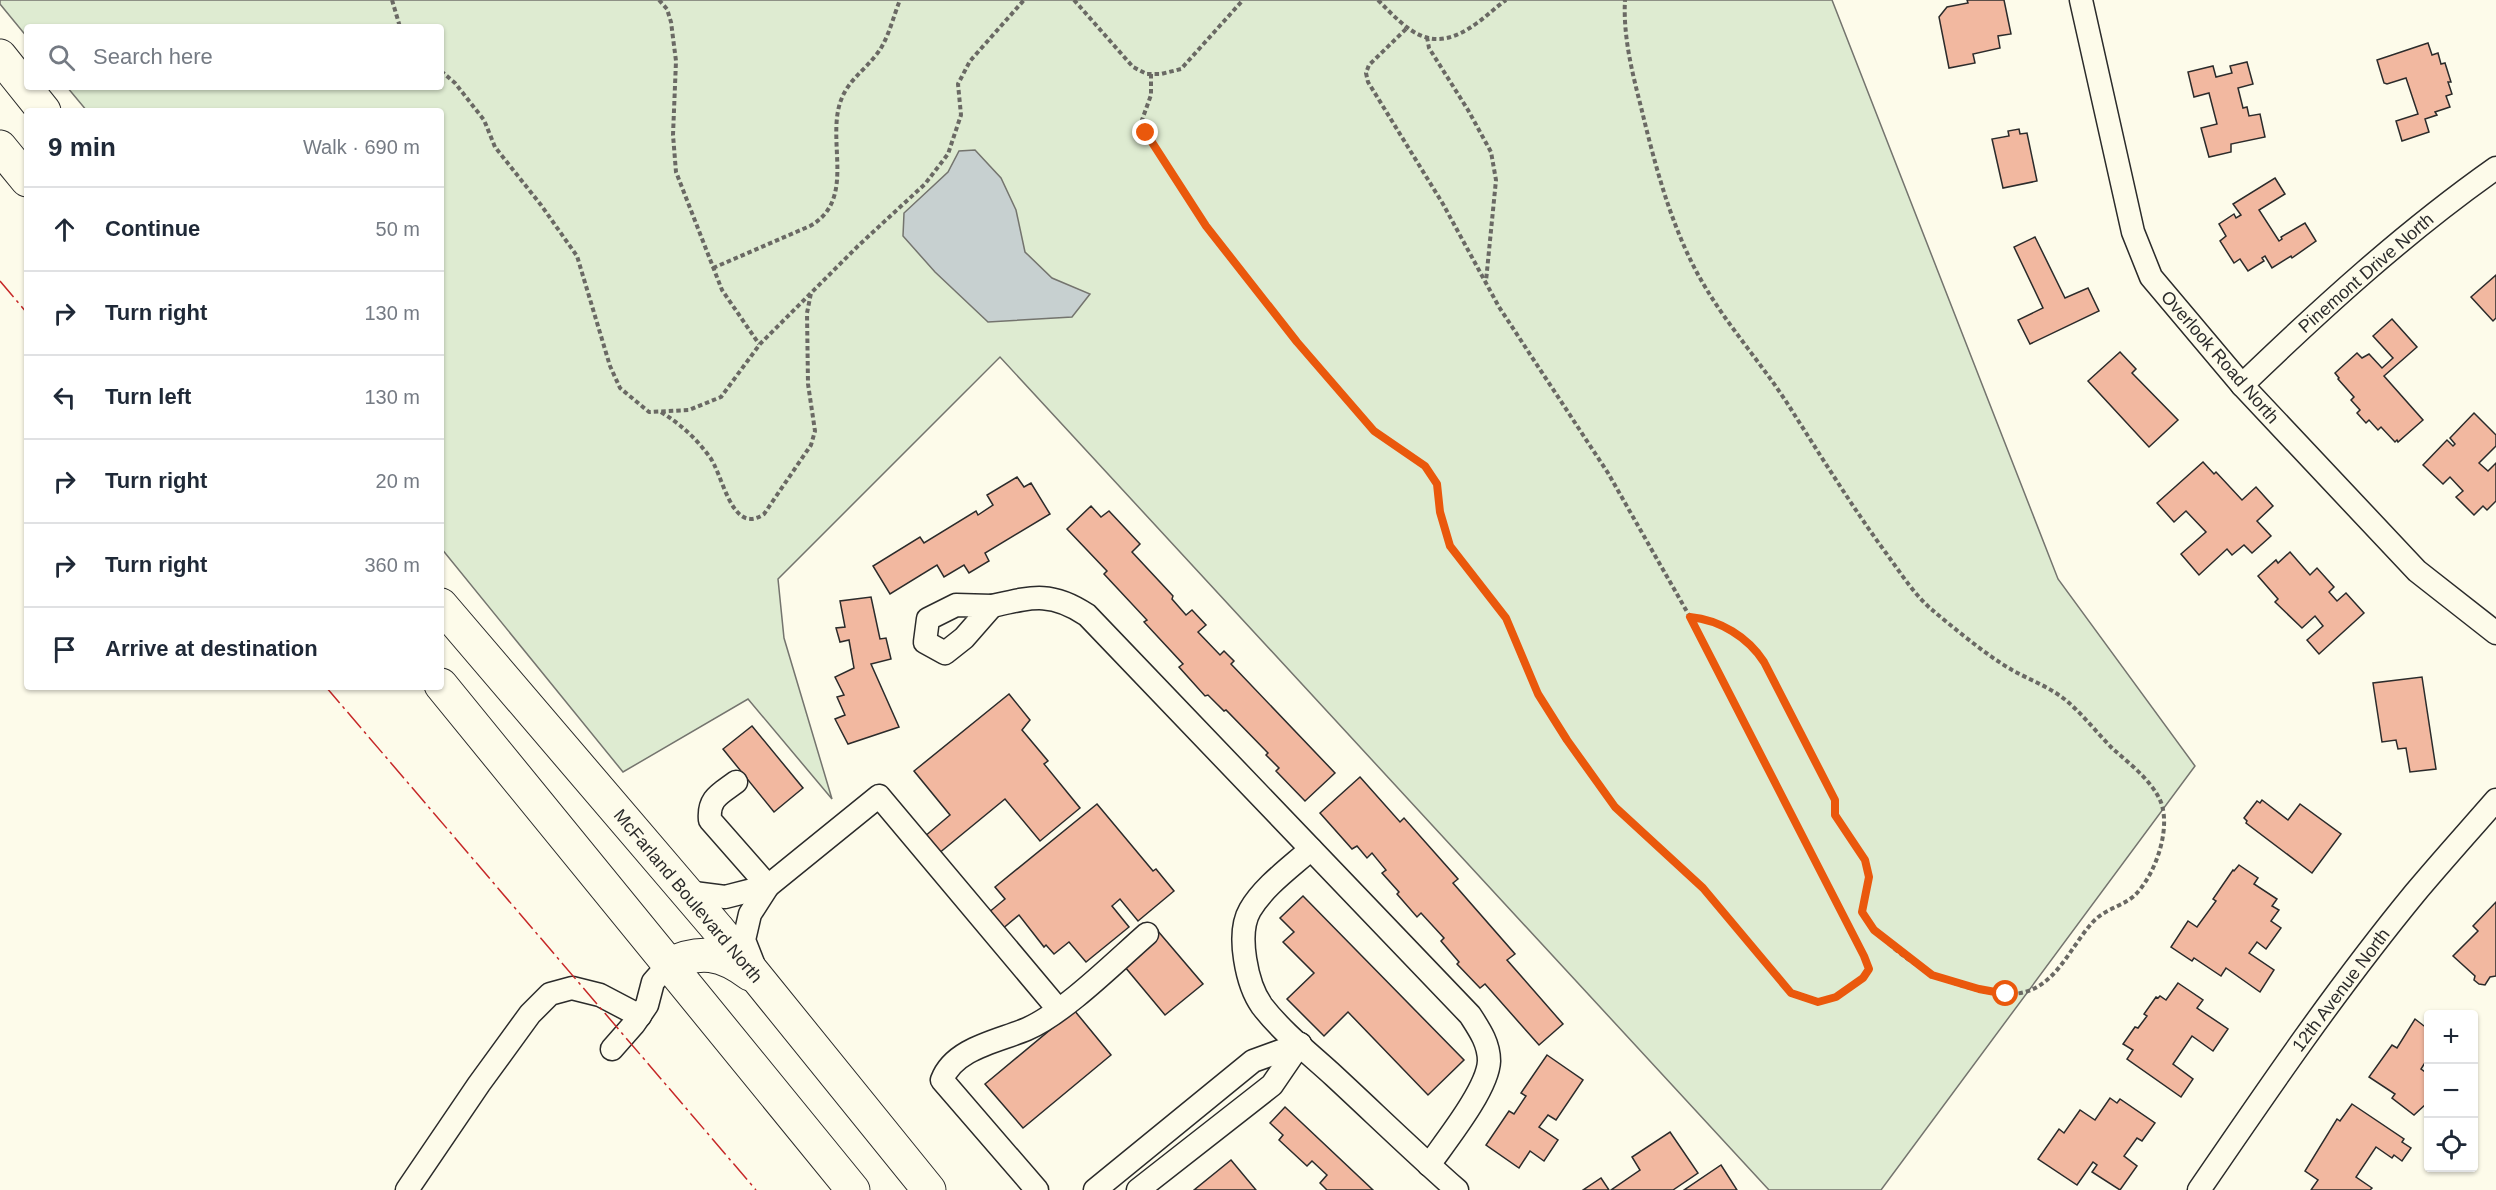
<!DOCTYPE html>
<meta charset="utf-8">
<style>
:root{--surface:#fff;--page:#f2f2f3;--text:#1f2937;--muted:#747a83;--line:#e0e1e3}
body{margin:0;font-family:Helvetica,sans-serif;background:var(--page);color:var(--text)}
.controls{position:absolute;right:18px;bottom:18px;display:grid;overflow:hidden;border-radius:6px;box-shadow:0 2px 4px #0004}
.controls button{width:54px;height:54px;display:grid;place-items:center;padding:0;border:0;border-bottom:2px solid var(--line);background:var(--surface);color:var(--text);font:30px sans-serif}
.stop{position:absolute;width:18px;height:18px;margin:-14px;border:4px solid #ea580c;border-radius:50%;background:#fff}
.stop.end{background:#ea580c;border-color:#fff;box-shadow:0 2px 6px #0008}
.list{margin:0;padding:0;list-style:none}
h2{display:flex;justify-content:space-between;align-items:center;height:78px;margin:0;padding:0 24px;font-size:26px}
h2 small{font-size:20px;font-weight:400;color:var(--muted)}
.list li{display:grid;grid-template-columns:39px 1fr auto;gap:18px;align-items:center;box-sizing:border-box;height:84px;padding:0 24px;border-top:2px solid var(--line)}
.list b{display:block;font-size:22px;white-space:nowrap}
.list em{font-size:20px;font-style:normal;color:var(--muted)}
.icon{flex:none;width:33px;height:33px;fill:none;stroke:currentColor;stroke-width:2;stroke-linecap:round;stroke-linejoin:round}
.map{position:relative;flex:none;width:2496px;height:1190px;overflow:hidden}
.search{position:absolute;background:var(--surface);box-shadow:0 2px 4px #0004;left:24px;top:24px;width:420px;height:66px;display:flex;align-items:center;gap:15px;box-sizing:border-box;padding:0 21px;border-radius:6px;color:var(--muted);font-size:22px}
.panel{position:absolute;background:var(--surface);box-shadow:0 2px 4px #0004;left:24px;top:108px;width:420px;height:582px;border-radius:6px}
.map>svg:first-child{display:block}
.green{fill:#deebd1;stroke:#74746e;stroke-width:1.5}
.water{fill:#c7d0d0;stroke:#74746e;stroke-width:1.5}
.building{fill:#f2b8a0;stroke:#2b2b2b;stroke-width:1.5}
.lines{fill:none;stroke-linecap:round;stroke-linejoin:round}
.minor-casing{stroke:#2b2b2b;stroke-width:25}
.highway-casing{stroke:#2b2b2b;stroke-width:35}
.path{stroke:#6a6964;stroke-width:4;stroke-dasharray:4.5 3;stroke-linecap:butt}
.minor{stroke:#fdfbea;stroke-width:22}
.highway{stroke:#fdfbea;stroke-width:33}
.power{stroke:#c62828;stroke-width:1.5;stroke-dasharray:21 4.5 3 4.5;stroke-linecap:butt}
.route{stroke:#ea580c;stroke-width:8}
.labels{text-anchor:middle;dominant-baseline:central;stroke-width:4.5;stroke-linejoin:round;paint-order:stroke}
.street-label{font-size:18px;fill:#2b2b2b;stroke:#fdfbea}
</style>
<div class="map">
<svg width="2496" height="1190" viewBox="0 0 2496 1190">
<rect width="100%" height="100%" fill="#fdfbea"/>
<polygon class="green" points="0,0 1832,0 2058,579 2195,766 1881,1190 1769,1190 1000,357 778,579 784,638 832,799 748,699 623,772 441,548 441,111 87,111 67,87 441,87 441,27 27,27 27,37 0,4"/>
<polygon class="water" points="975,150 1001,178 1016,210 1025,252 1052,278 1090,294 1072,317 988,322 935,272 903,236 904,213 948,172 959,151"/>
<g class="building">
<polygon points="1967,0 2004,0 2011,34 1998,36 2000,48 1973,54 1975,63 1949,68 1939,17 1947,7 1968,3"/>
<polygon points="2428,43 2432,55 2438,53 2441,64 2445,63 2451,82 2448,82 2452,94 2446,96 2450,107 2435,112 2437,115 2425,119 2429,132 2402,141 2396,121 2418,114 2406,78 2387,84 2384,83 2377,60"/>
<polygon points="2247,62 2253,84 2238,88 2243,108 2247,107 2249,116 2260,114 2265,137 2231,144 2231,152 2209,157 2201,128 2217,124 2209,93 2194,97 2188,72 2213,66 2216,77 2232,73 2230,66"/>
<polygon points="2019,129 2020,134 2027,133 2037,181 2003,188 1992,139 2009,136 2008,131"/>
<polygon points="2275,178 2285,194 2259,210 2279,241 2282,239 2281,237 2305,223 2316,241 2292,258 2291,256 2272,268 2265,256 2262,258 2264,261 2248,271 2240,259 2234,263 2220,241 2226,236 2219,224 2234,214 2236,218 2241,215 2233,204"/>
<polygon points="2035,237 2065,298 2088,288 2099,311 2030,344 2018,320 2043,308 2014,247"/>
<polygon points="2496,275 2496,318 2493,321 2471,297"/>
<polygon points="2392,319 2417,347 2384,376 2423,420 2398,442 2397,440 2395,442 2381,427 2378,430 2369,420 2366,423 2357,413 2360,410 2351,400 2354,397 2338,379 2339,378 2335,373 2357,353 2362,358 2369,354 2382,368 2393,358 2373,336"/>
<polygon points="2120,352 2136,369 2132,373 2178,420 2149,447 2088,381"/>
<polygon points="2474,413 2496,435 2496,446 2479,463 2488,471 2496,463 2496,501 2487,510 2483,506 2474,515 2456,497 2463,491 2450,477 2443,484 2423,465 2447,440 2453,446 2455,444 2450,438"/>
<polygon points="2203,462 2214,474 2216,472 2242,500 2256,487 2273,506 2257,521 2271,536 2252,553 2244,545 2232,555 2227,549 2199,575 2181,554 2206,532 2186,511 2174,522 2157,503"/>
<polygon points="1017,477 1024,487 1031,483 1050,514 985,553 989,561 969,573 964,565 944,577 937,565 890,594 873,566 920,537 924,543 976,511 978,515 993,505 987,495"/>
<polygon points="1091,506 1101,517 1109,511 1140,544 1132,552 1173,596 1172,599 1186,615 1192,610 1206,625 1198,632 1220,655 1224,651 1234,661 1231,664 1335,773 1305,801 1276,771 1279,768 1266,755 1268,753 1226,710 1224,711 1208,695 1205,696 1179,667 1183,664 1144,622 1147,620 1104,574 1107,571 1067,529"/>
<polygon points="2290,552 2310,575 2317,568 2334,587 2329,592 2337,601 2346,593 2364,613 2319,654 2307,640 2323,626 2315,616 2302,628 2275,602 2278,599 2258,576 2276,560 2278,563"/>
<polygon points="871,597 880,639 886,638 891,659 871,664 899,727 848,744 835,719 845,715 837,697 844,695 835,677 854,668 849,640 840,642 836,628 845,627 840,601"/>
<polygon points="2422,677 2436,769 2410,772 2406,748 2398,749 2396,740 2382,742 2373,683"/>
<polygon points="1009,694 1030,720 1022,730 1048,761 1044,764 1080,808 1040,841 1005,799 938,854 924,837 950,815 914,771"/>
<polygon points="752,726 803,788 774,812 723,749"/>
<polygon points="1360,777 1400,822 1404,818 1458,879 1453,883 1515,954 1507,960 1563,1024 1539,1045 1485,984 1480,988 1457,964 1459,962 1441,941 1444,938 1421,913 1417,917 1397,894 1399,892 1382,873 1386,870 1372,853 1367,858 1357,846 1352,849 1320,813"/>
<polygon points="2262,800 2288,820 2300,804 2341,834 2312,873 2246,823 2247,821 2244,818 2257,801 2260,803"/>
<polygon points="1097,804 1153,871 1156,869 1174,891 1138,921 1120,899 1112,906 1129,927 1086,962 1069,942 1054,954 1046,945 1044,947 1019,915 1001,930 988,913 1005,899 995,887"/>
<polygon points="2239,865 2258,878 2254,884 2277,899 2272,906 2279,910 2271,921 2281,928 2266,949 2257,942 2249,953 2274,970 2260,992 2226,968 2221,976 2194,958 2192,961 2171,947 2188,921 2197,927 2216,901 2213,899 2233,870 2234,871"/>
<polygon points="1303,896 1464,1060 1428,1095 1348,1012 1324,1036 1287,999 1314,973 1283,942 1294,932 1280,918"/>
<polygon points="2496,902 2496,976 2490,977 2485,985 2479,984 2474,980 2475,976 2453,956 2478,931 2473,926"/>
<polygon points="1157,930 1203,984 1165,1015 1120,961"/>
<polygon points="2178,983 2203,1000 2197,1008 2228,1029 2213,1051 2192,1036 2173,1064 2193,1079 2181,1097 2127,1059 2133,1050 2123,1044 2135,1027 2138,1028 2147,1016 2144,1014 2156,997 2158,998 2160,996 2166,1000"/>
<polygon points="1074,1010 1111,1055 1023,1128 985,1084"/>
<polygon points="2415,1019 2428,1029 2428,1058 2421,1069 2428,1074 2428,1094 2425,1099 2426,1104 2414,1115 2392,1098 2395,1094 2369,1077 2392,1045 2397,1048"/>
<polygon points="1547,1055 1583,1080 1556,1120 1548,1115 1539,1127 1558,1140 1544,1161 1530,1151 1519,1168 1486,1145 1509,1111 1514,1114 1526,1096 1521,1093"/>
<polygon points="2110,1098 2117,1103 2120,1099 2155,1123 2142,1141 2137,1138 2124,1156 2137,1166 2120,1190 2092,1172 2097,1165 2093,1162 2077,1185 2038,1159 2059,1129 2064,1133 2080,1110 2095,1120"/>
<polygon points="2352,1104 2404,1139 2402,1142 2411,1148 2402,1161 2394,1155 2392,1158 2376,1147 2356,1177 2372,1188 2370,1190 2311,1190 2318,1180 2305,1171 2337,1119 2340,1121"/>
<polygon points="1285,1107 1373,1190 1327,1190 1320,1183 1327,1175 1312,1161 1307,1166 1279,1140 1283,1135 1270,1123"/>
<polygon points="1670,1132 1698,1173 1673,1190 1611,1190 1640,1170 1632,1157"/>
<polygon points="1231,1160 1256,1190 1194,1190"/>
<polygon points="1721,1165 1737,1190 1684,1190"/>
<polygon points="1601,1178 1609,1190 1583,1190"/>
</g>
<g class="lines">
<g class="minor-casing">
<g id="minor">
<polyline points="2081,0 2133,232 2151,277 2242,385 2417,571 2496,633"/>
<path d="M2242,385c80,-77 163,-153 254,-217"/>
<polygon points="956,605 992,606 964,638 945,653 925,642 928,619"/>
<path d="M992,606c40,-9 59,-15 95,9l383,400c9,14 19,28 19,46 -1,28 -44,81 -60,104"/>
<path d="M736,782c-16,12 -28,16 -26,38l58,66"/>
<path d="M1311,849c-20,18 -47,37 -61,61 -14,24 -3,75 12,96 20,26 48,48 72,70 41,38 81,77 123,114"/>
<polyline points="686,892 725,897 768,886"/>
<polyline points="753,963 744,940 750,914 768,886 879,796 1058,1009"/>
<polyline points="612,1049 634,1024 647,1005 653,982 668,965"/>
<polyline points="407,1190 479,1084 530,1014 550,994 572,988 600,995 640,1016"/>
<path d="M1037,1190l-95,-110c12,-32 57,-39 85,-51 37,-16 88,-67 120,-95"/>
<polyline points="1095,1190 1253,1061 1300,1044"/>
<polyline points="1138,1190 1272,1085 1300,1044"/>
<path d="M2199,1190c69,-101 138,-202 216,-297 26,-31 54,-62 81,-93"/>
</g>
</g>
<g class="highway-casing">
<g id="highway">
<polyline points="0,56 44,111"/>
<polyline points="0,147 27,180"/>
<polyline points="441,605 717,928 929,1190"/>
<polyline points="441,685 853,1190"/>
<path d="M668,965c32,-16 54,-12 82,9"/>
</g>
</g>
<g class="path">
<polyline points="392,0 400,27"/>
<polyline points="659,0 667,9 671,22 676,61 673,135 676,172 722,290 759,344"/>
<polyline points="1074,0 1133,67 1147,74 1161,74 1181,69 1243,0"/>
<path d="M1378,0c32,33 54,56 99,23 10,-7 19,-16 29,-23"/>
<path d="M1406,29l-37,36 -3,8 2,9 75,122 56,103 109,166 82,144c30,3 58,20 74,45l71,138v15l30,45 4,17 -7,35c30,47 90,80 146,82 45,1 59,-43 84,-71 12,-14 29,-16 42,-27 22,-21 40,-73 24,-100 -10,-18 -29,-33 -45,-47 -15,-15 -29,-33 -45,-47 -16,-14 -38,-22 -56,-32 -26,-15 -58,-42 -81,-61 -18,-16 -31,-37 -45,-56 -33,-45 -62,-92 -92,-139 -26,-43 -61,-81 -87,-124 -34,-55 -51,-121 -66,-183 -9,-35 -18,-71 -16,-107"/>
<polyline points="1427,37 1429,48 1468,110 1491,152 1496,180 1486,281"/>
<polyline points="441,71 455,83 484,120 495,147 541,205 577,256 610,366 620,388 649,412 689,410 721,397 760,344 859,245 925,184 948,154 961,115 958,84 970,61 1024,0"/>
<polyline points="1151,74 1151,95 1142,120 1146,133 1206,226 1297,342 1374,431 1425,466 1437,484 1440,512 1450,546 1506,618 1522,660 1538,694 1567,740 1615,807 1703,888 1791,993 1818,1002 1836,997 1863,978 1869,969 1864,956 1690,617"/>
<path d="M713,268l97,-42c46,-26 17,-82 30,-123 7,-22 23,-31 36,-48 12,-14 17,-38 24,-55"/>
<path d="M661,412c19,12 34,25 48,44 14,17 22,81 55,58l47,-69 4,-14 -7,-47 -1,-71 4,-20"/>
</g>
<use href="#minor" class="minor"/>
<use href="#highway" class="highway"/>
<g class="power">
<polyline points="0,281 27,313"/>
<polyline points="326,687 756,1190"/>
</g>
</g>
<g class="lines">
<path class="route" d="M1146,133l60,93 91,116 77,89 51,35 12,18 3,28 10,34 56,72 32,76 29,46 48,67 88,81 88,105 27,9 18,-5 27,-19 6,-9 -5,-13 -174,-339c30,3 58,20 74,45l71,138v15l30,45 4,17 -7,35 12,18 58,45 47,14 27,5"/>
</g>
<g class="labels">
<g class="street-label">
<text transform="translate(2366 273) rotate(-41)">Pinemont Drive North</text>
<text transform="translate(2220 357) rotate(49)">Overlook Road North</text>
<text transform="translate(688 896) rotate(50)">McFarland Boulevard North</text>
<text transform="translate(2341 990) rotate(-53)">12th Avenue North</text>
</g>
</g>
</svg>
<div class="controls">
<button>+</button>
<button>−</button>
<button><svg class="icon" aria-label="locate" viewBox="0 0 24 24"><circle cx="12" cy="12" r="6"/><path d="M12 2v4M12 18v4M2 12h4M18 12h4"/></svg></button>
</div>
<div class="stop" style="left:2006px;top:994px"></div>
<div class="stop end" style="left:1146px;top:133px"></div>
<div class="search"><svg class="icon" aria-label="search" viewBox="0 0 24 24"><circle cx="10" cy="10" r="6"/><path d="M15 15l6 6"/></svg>Search here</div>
<section class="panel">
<h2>9 min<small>Walk · 690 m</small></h2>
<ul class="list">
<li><svg class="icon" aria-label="ahead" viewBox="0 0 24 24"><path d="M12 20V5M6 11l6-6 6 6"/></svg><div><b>Continue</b></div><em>50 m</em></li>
<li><svg class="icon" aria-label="right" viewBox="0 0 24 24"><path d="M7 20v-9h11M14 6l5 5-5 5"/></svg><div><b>Turn right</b></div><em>130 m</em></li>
<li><svg class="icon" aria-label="left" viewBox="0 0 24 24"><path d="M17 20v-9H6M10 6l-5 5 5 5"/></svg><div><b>Turn left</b></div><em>130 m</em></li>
<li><svg class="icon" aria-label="right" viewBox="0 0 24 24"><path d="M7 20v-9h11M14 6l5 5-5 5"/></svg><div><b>Turn right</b></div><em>20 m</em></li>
<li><svg class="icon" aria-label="right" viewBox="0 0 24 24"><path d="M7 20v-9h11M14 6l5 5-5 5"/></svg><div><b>Turn right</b></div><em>360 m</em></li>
<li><svg class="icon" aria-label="arrive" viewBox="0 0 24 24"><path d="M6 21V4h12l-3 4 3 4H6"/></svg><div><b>Arrive at destination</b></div></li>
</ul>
</section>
</div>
